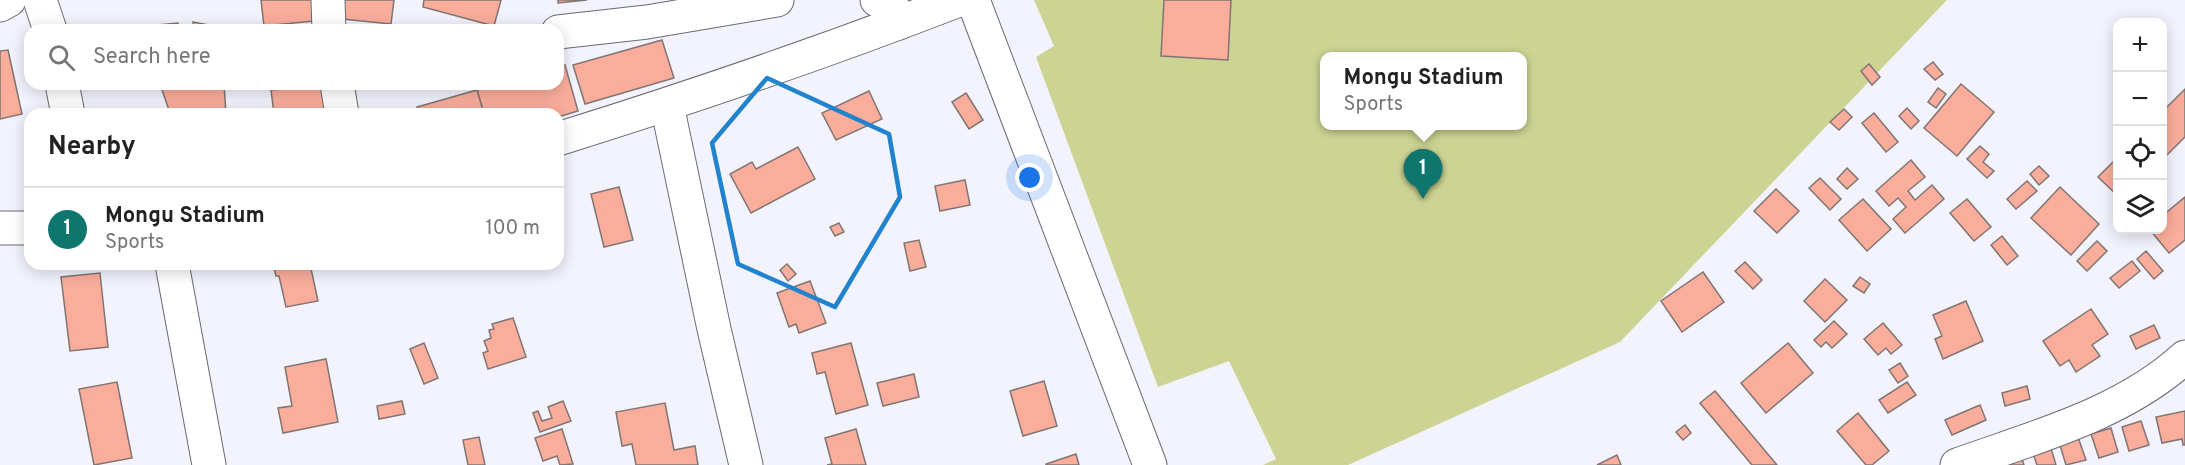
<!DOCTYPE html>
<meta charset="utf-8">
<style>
:root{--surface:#fff;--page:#f6f6f6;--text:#222;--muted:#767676;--line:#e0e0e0;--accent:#0f766e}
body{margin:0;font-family:Overpass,sans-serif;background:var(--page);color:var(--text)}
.controls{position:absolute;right:18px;top:18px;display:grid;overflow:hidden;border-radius:12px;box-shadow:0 3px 15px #0003}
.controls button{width:54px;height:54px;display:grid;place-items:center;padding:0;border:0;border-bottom:2px solid var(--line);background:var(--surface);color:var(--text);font:30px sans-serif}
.you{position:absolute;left:1030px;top:178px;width:21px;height:21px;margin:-15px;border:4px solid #fff;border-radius:50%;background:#1a73e8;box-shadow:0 0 0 9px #1a73e833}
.badge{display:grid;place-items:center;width:39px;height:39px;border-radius:50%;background:var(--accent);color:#fff;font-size:20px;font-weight:700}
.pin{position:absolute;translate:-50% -50px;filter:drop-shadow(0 2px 3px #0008)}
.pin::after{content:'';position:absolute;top:32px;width:21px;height:18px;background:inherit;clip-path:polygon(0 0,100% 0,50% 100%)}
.popup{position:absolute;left:1320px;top:52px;width:207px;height:78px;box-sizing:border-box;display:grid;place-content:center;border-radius:12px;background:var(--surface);filter:drop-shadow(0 2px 4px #0005);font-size:20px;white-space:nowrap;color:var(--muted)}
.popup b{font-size:22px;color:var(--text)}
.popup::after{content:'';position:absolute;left:50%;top:100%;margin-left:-12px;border:12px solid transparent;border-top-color:var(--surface)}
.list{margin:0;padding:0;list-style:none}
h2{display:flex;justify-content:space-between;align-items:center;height:78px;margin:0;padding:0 24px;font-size:26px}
h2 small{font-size:20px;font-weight:400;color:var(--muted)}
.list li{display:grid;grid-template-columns:39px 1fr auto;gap:18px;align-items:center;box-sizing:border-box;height:84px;padding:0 24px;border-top:2px solid var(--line)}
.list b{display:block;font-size:22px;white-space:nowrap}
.list p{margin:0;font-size:20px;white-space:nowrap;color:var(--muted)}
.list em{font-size:20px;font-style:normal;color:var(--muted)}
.icon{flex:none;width:33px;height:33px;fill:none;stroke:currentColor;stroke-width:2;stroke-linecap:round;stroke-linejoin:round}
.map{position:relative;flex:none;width:2185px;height:465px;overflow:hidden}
.search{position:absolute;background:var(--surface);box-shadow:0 3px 15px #0003;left:24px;top:24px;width:540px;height:66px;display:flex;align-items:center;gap:15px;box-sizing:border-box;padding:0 21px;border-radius:18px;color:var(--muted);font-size:22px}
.panel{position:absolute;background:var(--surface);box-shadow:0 3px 15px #0003;left:24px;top:108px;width:540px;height:162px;border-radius:18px}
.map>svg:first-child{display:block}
.green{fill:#cdd493;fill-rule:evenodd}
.building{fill:#fbad9c;stroke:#807573;stroke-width:1.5}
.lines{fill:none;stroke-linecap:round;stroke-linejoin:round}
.minor-casing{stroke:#696a72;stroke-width:35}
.minor{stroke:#fff;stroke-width:33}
.marked{fill:none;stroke:#2183ce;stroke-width:4.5;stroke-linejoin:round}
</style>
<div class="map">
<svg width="2185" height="465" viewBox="0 0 2185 465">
<rect width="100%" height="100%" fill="#f2f3fd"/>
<path class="green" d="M1034,0h913l-327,342 -272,123h-85l13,-6 -47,-98 -71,26 -122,-330 18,-11zM1324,56h198v69h-198z"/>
<g class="building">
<polygon points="261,0 321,0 324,20 264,26"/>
<polygon points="338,0 394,0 391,24 342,19"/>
<polygon points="424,0 501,0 494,26 423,7"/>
<polygon points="558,0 587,0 558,3"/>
<polygon points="1164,0 1231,0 1228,60 1161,56"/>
<polygon points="193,22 220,27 220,30 194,30"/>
<polygon points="178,23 179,30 147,30 147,26"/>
<polygon points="662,40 674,78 585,104 573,65"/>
<polygon points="8,50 22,114 0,119 0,51"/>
<polygon points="1933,62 1943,74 1935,80 1924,69"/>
<polygon points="1869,64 1880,77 1872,85 1861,71"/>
<polygon points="565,65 578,111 558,117 558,114 484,114 477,90 500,84 558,84 558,67"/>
<polygon points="160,84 224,84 226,114 155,114 170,113"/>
<polygon points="330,84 336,114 274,114 271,90"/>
<polygon points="1961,84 1994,112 1957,156 1924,128"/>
<polygon points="1938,88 1946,94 1936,108 1928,102"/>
<polygon points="2185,89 2185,137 2162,160 2162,112"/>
<polygon points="477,90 484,114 419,114 417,107"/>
<polygon points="869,91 882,119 836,140 822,113"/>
<polygon points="966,93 983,120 969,129 952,102"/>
<polygon points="1907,108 1919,121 1911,129 1899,116"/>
<polygon points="1844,109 1852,117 1839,130 1830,122"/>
<polygon points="1874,113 1898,142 1886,152 1862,123"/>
<polygon points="1980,146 1989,154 1983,162 1994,171 1987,178 1967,159"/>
<polygon points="798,147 815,179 751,213 730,174 752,162 756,169"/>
<polygon points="2118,157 2118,196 2098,177"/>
<polygon points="1911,160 1925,177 1908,191 1915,200 1932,185 1944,199 1905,233 1893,219 1906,207 1898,198 1889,206 1876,191"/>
<polygon points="2039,166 2049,176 2039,185 2030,174"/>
<polygon points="1847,168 1858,179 1847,189 1837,179"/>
<polygon points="1820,178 1841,199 1830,210 1809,188"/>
<polygon points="965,180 970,205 940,211 935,186"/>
<polygon points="2027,181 2037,191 2016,209 2007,199"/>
<polygon points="619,187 633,240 604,247 591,194"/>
<polygon points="2060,187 2099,224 2071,255 2031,218"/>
<polygon points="1776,189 1799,211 1777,233 1754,211"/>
<polygon points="2185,197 2185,240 2169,253 2150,230 2162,230 2162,216"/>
<polygon points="1863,199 1891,229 1867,251 1839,220"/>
<polygon points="1967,199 1991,227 1974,241 1950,213"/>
<polygon points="839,223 844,232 835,236 830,227"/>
<polygon points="2002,236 2018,256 2007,265 1991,245"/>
<polygon points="919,240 926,267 910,271 904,243"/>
<polygon points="2097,241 2107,251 2087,271 2077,261"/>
<polygon points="2146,251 2163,271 2154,279 2137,259"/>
<polygon points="2132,261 2140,271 2119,288 2110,278"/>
<polygon points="1745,262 1762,280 1753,289 1735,271"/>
<polygon points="273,264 310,264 318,301 286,307 279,276 276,276"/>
<polygon points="787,264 796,274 788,281 780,270"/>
<polygon points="1703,272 1724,302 1682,332 1661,301"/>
<polygon points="100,273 108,347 70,351 61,277"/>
<polygon points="1860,277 1870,284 1864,293 1853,286"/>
<polygon points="1825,279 1847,300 1825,322 1804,301"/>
<polygon points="810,281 826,323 799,333 796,324 789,327 777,293"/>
<polygon points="1966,301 1983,341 1943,359 1935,339 1942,336 1933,315"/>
<polygon points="2091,309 2108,334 2092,345 2100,356 2076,372 2069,360 2060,366 2043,341"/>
<polygon points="513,318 526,357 488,369 483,353 488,351 484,341 491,338 489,330 494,329 492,324"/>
<polygon points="1834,321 1847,334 1832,348 1826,342 1821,347 1814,340"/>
<polygon points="1883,323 1902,345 1891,354 1886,348 1878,355 1864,339"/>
<polygon points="2154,325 2160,338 2136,349 2130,336"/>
<polygon points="424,343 438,378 424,384 410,349"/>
<polygon points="851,343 868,405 836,414 825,372 817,374 812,353"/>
<polygon points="1788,343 1813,373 1766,413 1741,383"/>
<polygon points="326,359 338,422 283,433 278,408 292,406 285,367"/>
<polygon points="1900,363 1908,376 1898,383 1889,370"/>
<polygon points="914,374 919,397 883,406 877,383"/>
<polygon points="1044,381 1057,426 1023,436 1010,391"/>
<polygon points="117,382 132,458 94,465 79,389"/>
<polygon points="1907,382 1916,395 1888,413 1879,400"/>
<polygon points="2027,386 2030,399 2005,406 2002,393"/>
<polygon points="1715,391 1777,465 1752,465 1700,403"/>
<polygon points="402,401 405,414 379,419 377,406"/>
<polygon points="563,401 571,421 540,432 533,413 538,411 542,421 552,418 548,407"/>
<polygon points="665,403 674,450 695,446 698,465 636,465 632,444 622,446 616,412"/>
<polygon points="1980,405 1986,420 1952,435 1945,420"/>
<polygon points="2185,411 2185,445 2183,445 2182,439 2162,443 2156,417"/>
<polygon points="1858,413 1889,451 1872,465 1866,465 1837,431"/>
<polygon points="2141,421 2149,445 2129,451 2122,427"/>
<polygon points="1685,425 1691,433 1683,440 1676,432"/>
<polygon points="2111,428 2118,452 2099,458 2091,434"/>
<polygon points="562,429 573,464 560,465 557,456 543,461 535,438"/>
<polygon points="856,429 866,465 827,465 832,464 825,438"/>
<polygon points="479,437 485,465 468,465 463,440"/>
<polygon points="2078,437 2086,460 2066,465 2059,442"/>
<polygon points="2050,445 2056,465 2037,465 2032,451"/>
<polygon points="2020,453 2024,465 2005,465"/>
<polygon points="1076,454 1079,465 1046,465 1046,464"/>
<polygon points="1617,455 1621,465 1597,465"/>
</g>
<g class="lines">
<g class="minor-casing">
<g id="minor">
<polyline points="40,0 50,30"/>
<polyline points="328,0 329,30"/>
<polyline points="877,0 893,8 899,23"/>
<polyline points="973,0 1150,465"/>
<polyline points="0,5 9,0"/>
<polyline points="558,32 647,22 777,0"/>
<polyline points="62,84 68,114"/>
<polyline points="337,84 342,114"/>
<polyline points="667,105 714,329 746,465"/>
<path d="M558,139c135,-42 269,-88 401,-139"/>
<polyline points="0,228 30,228"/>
<polyline points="172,264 209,465"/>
<path d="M1957,465c78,-28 166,-51 228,-108"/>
</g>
</g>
<use href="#minor" class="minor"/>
</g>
<path class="marked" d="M767,78l122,56 11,63 -65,110 -97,-43 -26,-121z"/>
</svg>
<div class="controls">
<button>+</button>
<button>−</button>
<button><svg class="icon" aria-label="locate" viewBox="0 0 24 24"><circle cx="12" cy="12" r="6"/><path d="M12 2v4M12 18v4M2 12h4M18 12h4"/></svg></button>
<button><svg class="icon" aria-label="layers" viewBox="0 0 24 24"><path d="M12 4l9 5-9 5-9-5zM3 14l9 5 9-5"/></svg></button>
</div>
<div class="you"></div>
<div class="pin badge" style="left:1423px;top:199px">1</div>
<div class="popup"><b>Mongu Stadium</b>Sports</div>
<div class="search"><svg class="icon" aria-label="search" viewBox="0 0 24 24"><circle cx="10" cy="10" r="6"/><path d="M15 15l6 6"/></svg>Search here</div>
<section class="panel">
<h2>Nearby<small></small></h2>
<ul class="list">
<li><span class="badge">1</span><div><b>Mongu Stadium</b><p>Sports</p></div><em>100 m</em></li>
</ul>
</section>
</div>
